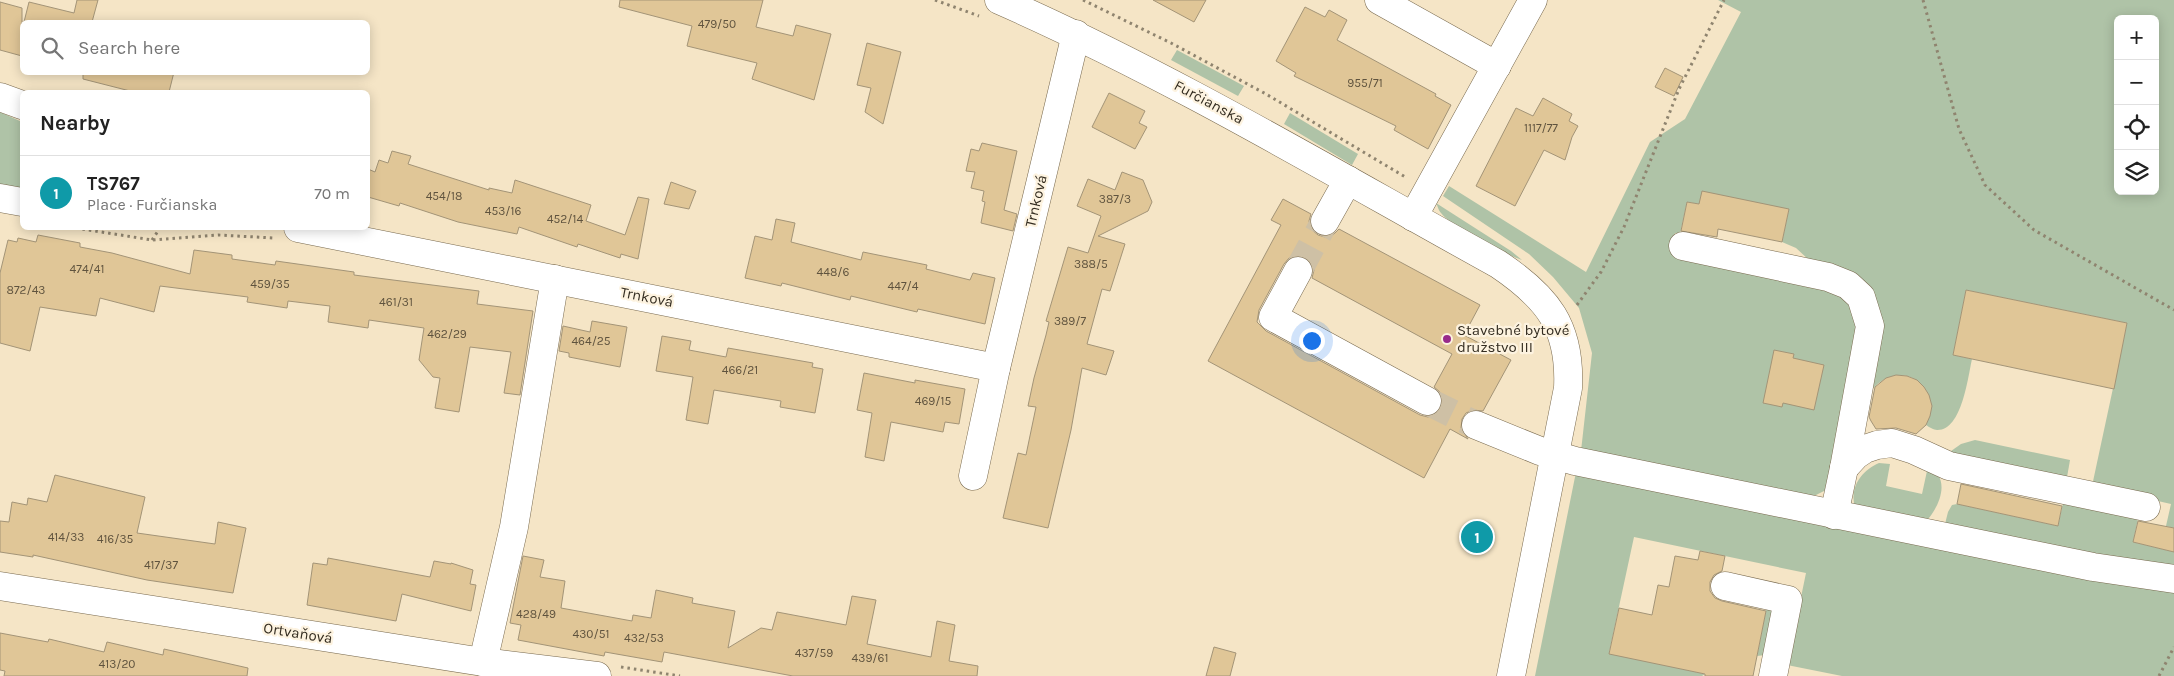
<!DOCTYPE html>
<meta charset="utf-8">
<style>
:root{--surface:#fff;--page:#f6f6f6;--text:#222;--muted:#767676;--line:#e0e0e0;--accent:#982a8b}
body{margin:0;font-family:Karla,sans-serif;background:var(--page);color:var(--text)}
.controls{position:absolute;right:15px;top:15px;display:grid;overflow:hidden;border-radius:8px;box-shadow:0 2px 12px #0003}
.controls button{width:45px;height:45px;display:grid;place-items:center;padding:0;border:0;border-bottom:1px solid var(--line);background:var(--surface);color:var(--text);font:25px sans-serif}
.you{position:absolute;left:1311px;top:340px;width:18px;height:18px;margin:-12px;border:4px solid #fff;border-radius:50%;background:#1a73e8;box-shadow:0 0 0 8px #1a73e833}
.badge{display:grid;place-items:center;width:32px;height:32px;border-radius:50%;background:var(--accent);color:#fff;font-size:16px;font-weight:700}
.pin{position:absolute;translate:-50% -50%;border:2px solid #fff;box-shadow:0 1px 5px #0006}
.list{margin:0;padding:0;list-style:none}
h2{display:flex;justify-content:space-between;align-items:center;height:65px;margin:0;padding:0 20px;font-size:21px}
h2 small{font-size:16px;font-weight:400;color:var(--muted)}
.list li{display:grid;grid-template-columns:32px 1fr auto;gap:15px;align-items:center;box-sizing:border-box;height:75px;padding:0 20px;border-top:1px solid var(--line)}
.list b{display:block;font-size:19px;white-space:nowrap}
.list p{margin:0;font-size:16px;white-space:nowrap;color:var(--muted)}
.list em{font-size:16px;font-style:normal;color:var(--muted)}
.icon{flex:none;width:28px;height:28px;fill:none;stroke:currentColor;stroke-width:2;stroke-linecap:round;stroke-linejoin:round}
.map{position:relative;flex:none;width:2174px;height:676px;overflow:hidden}
.search{position:absolute;background:var(--surface);box-shadow:0 2px 12px #0003;left:20px;top:20px;width:350px;height:55px;display:flex;align-items:center;gap:12px;box-sizing:border-box;padding:0 18px;border-radius:8px;color:var(--muted);font-size:19px}
.panel{position:absolute;background:var(--surface);box-shadow:0 2px 12px #0003;left:20px;top:90px;width:350px;height:140px;border-radius:8px}
.map>svg:first-child{display:block}
.green{fill:#afc3a7;fill-rule:evenodd}
.building{fill:#e0c697;stroke:#a39477;fill-rule:evenodd}
.lines{fill:none;stroke-linecap:round;stroke-linejoin:round}
.minor-tunnel{stroke:#cec0a5;stroke-width:28;stroke-dasharray:28 14;stroke-linecap:butt}
.minor-casing{stroke:#78694e;stroke-width:29}
.path{stroke:#8f846f;stroke-width:3;stroke-dasharray:2.5 4;stroke-linecap:butt}
.minor{stroke:#fff;stroke-width:28}
.poi-dot{fill:#982a8b;stroke:#fdf3e0;stroke-width:2}
.labels{text-anchor:middle;dominant-baseline:central;stroke-width:4.5;stroke-linejoin:round;paint-order:stroke}
.number-label{font-size:12px;fill:#5f533e}
.street-label{font-size:15px;fill:#342d21;stroke:#fdf3e0}
.poi-label{font-size:15px;fill:#342d21;stroke:#fdf3e0;text-anchor:start}
</style>
<div class="map">
<svg width="2174" height="676" viewBox="0 0 2174 676">
<rect width="100%" height="100%" fill="#f5e5c6"/>
<g class="green">
<path d="M1718,0h456v528l-8,-2 5,-22 -79,-18 35,-163 -161,-33 -13,65 19,4c-4,18 -10,72 -35,71 -3,0 -8,-3 -11,-5 18,-40 -27,-69 -55,-34l4,-70 -79,-73 -14,-6 7,-33 -90,-5 -12,-2 -7,32 -5,-1 -2,17 159,35 31,36 -33,167 -26,13 -223,-50 11,-98 -13,-45 -26,-31 -24,-23 -86,-58 6,-10 137,86 64,-130 35,-23 56,-107zM2118,19h37v172h-37z"/>
<polygon points="1177,50 1244,86 1238,96 1171,60"/>
<polygon points="0,112 22,122 22,188 0,184"/>
<polygon points="1290,113 1358,154 1352,165 1284,124"/>
<path d="M1436,203l75,48 11,9c-20,-7 -68,-31 -81,-47 -3,-3 -3,-7 -5,-10z"/>
<polygon points="1975,440 2070,460 2066,483 1944,456 1961,444"/>
<path d="M1879,463l11,1 -4,22 36,8 5,-23 11,4c9,13 -1,34 -10,44l-72,-9c-8,-20 4,-39 23,-47z"/>
<polygon points="1576,472 2174,585 2174,676 1842,676 1787,665 1806,573 1634,537 1609,653 1705,674 1702,676 1535,676"/>
<polygon points="2063,503 2138,519 2133,542 2174,552 2174,572 1943,532 1948,512 1952,505 1957,504 2058,526"/>
<polygon points="1767,605 1776,609 1765,655 1757,656"/>
</g>
<g class="building">
<polygon points="77,0 98,0 92,22 24,22 29,2 74,13"/>
<polygon points="620,0 763,0 756,27 793,36 796,25 831,34 814,100 752,79 757,63 687,46 692,26 619,7"/>
<polygon points="1153,0 1206,0 1194,22"/>
<polygon points="0,2 22,8 22,56 0,50"/>
<polygon points="1305,7 1325,17 1329,10 1347,20 1337,40 1436,94 1435,96 1451,105 1428,149 1394,130 1396,126 1294,76 1296,73 1276,61"/>
<polygon points="867,43 901,52 883,124 865,112 871,88 857,85"/>
<polygon points="1665,68 1683,77 1674,96 1655,87"/>
<polygon points="83,72 174,72 169,92 134,92 83,79"/>
<polygon points="1109,93 1145,111 1139,123 1147,127 1135,149 1092,127"/>
<polygon points="1543,98 1572,114 1569,121 1578,126 1572,137 1565,160 1544,150 1515,206 1476,186 1516,108 1533,116"/>
<polygon points="982,143 1017,151 1004,210 1017,214 1013,231 981,223 985,202 982,201 984,191 971,188 975,172 966,171 971,149 979,151"/>
<polygon points="392,151 411,156 408,164 489,190 489,188 512,193 515,180 591,205 586,221 625,235 638,197 649,199 638,259 621,254 620,258 578,244 577,247 519,227 517,234 458,222 400,203 399,206 368,197 368,169 375,172 379,160 388,163"/>
<polygon points="1122,172 1143,180 1152,202 1148,211 1098,236 1125,244 1110,291 1102,289 1087,344 1114,351 1106,375 1082,368 1071,430 1048,528 1003,518 1018,453 1026,455 1036,407 1028,406 1034,378 1046,335 1049,322 1046,321 1068,247 1088,253 1101,216 1077,206 1088,179 1115,190"/>
<polygon points="671,182 696,191 689,209 664,204"/>
<polygon points="1702,191 1789,209 1782,242 1718,229 1717,237 1681,231 1687,202 1699,204"/>
<path d="M1283,199l28,15 -2,7 2,8 7,6 7,2 8,-2 6,-6 141,76 -16,30 47,25 -28,51 -10,-1 -7,3 -4,6 -1,9 7,11 -18,-10 -26,49 -216,-117 73,-136 -10,-5zM1297,255l8,2 6,5 3,8 -2,8 140,76 -18,33 6,5 3,8 -2,8 -5,6 -8,3 -8,-2 -154,-84 -9,-9 2,-12 25,-46 5,-6z"/>
<polygon points="776,219 795,223 791,242 861,260 863,252 927,265 926,269 970,280 973,273 995,278 985,324 918,309 917,312 851,296 850,300 782,283 781,286 745,278 755,236 772,240"/>
<polygon points="38,235 80,243 80,247 112,253 190,274 194,250 232,255 232,259 275,265 276,261 354,272 354,275 479,291 477,304 533,311 520,395 504,393 511,352 470,347 459,412 435,408 440,378 433,377 419,360 424,328 369,320 368,328 328,322 330,306 288,301 287,308 247,302 248,297 160,286 154,312 100,298 96,316 40,307 30,351 0,343 0,273 8,240 17,242 18,238 36,242"/>
<polygon points="1966,290 2127,323 2114,389 1953,355"/>
<polygon points="592,321 627,327 620,367 569,357 569,353 559,351 563,326 590,332"/>
<polygon points="662,336 691,341 689,350 726,357 728,348 813,363 812,367 823,369 815,413 780,407 781,401 714,390 708,424 686,420 693,377 656,371"/>
<polygon points="1774,350 1794,354 1793,358 1824,365 1814,410 1783,403 1782,407 1763,403"/>
<polygon points="864,373 915,383 915,380 965,389 959,424 945,422 943,432 891,422 884,461 865,457 872,413 857,410"/>
<polygon points="1896,375 1907,376 1917,380 1924,387 1929,395 1932,406 1930,416 1926,425 1916,434 1896,428 1876,429 1871,421 1869,417 1875,387 1886,378"/>
<polygon points="55,475 145,497 137,533 215,544 218,522 246,528 233,593 147,580 33,555 33,557 0,552 0,521 9,522 12,502 27,505 28,498 47,502"/>
<polygon points="1961,484 2062,506 2058,526 1957,504"/>
<polygon points="1471,521 1494,534 1484,553 1460,541"/>
<polygon points="2138,521 2174,528 2174,552 2133,542"/>
<polygon points="1700,551 1725,556 1722,571 1714,575 1710,582 1710,591 1715,598 1722,601 1766,611 1753,676 1705,676 1705,674 1609,654 1619,608 1652,615 1658,585 1669,587 1675,556 1698,560"/>
<polygon points="523,556 544,560 540,577 565,581 561,608 632,621 633,615 651,618 656,590 693,598 692,603 735,611 728,648 761,628 772,630 777,612 846,625 852,596 876,600 867,644 931,657 937,621 955,625 949,661 978,666 977,676 793,676 664,652 662,662 605,652 604,656 518,640 521,625 510,623"/>
<polygon points="328,558 430,577 434,561 451,564 451,563 473,570 470,584 476,585 471,611 402,594 396,621 307,605 313,563 327,565"/>
<polygon points="0,633 48,642 49,639 104,652 107,642 163,655 164,649 248,668 247,676 4,676 5,671 0,670"/>
<polygon points="1214,647 1236,653 1230,676 1206,676"/>
</g>
<g class="lines">
<g class="minor-tunnel">
<polyline points="1298,271 1325,221"/>
<polyline points="1427,401 1476,425"/>
</g>
<g class="minor-casing">
<g id="minor">
<path d="M999,0c173,76 334,173 499,264 49,33 73,62 70,124l-57,288"/>
<polyline points="1379,0 1497,66"/>
<polyline points="0,97 22,105"/>
<polyline points="0,198 22,202"/>
<polyline points="1413,217 1533,0"/>
<polyline points="1325,221 1348,180"/>
<polyline points="298,228 996,368"/>
<polyline points="1683,246 1828,277 1848,285 1861,297 1870,326 1844,468 1834,515"/>
<polyline points="1298,271 1273,317 1427,401"/>
<polyline points="1476,425 1540,451 1575,461 2093,567 2174,579"/>
<polyline points="1844,468 1856,455 1865,449 1877,445 1892,443 1914,450 1949,466 2146,507"/>
<polyline points="973,476 996,368 1076,34"/>
<polyline points="0,586 483,662 597,676"/>
<polyline points="1725,586 1788,600 1773,676"/>
<polyline points="483,662 514,527 555,279"/>
</g>
</g>
<g class="path">
<polyline points="935,0 979,16"/>
<polyline points="1083,0 1171,43 1266,94 1407,178"/>
<polyline points="1923,0 1959,129 1985,185 2034,230 2174,310"/>
<polyline points="76,228 152,240 218,235 274,238"/>
<polyline points="152,240 160,228"/>
<polyline points="1577,305 1601,272 1624,227 1679,89 1724,0"/>
<polyline points="621,667 680,676"/>
<polyline points="2159,676 2174,647"/>
</g>
<use href="#minor" class="minor"/>
</g>
<circle class="poi-dot" cx="1447" cy="339" r="5"/>
<g class="labels">
<g class="number-label">
<text x="717" y="24">479/50</text>
<text x="1365" y="83">955/71</text>
<text x="1541" y="128">1117/77</text>
<text x="444" y="196">454/18</text>
<text x="1115" y="199">387/3</text>
<text x="503" y="211">453/16</text>
<text x="565" y="219">452/14</text>
<text x="1091" y="264">388/5</text>
<text x="87" y="269">474/41</text>
<text x="833" y="272">448/6</text>
<text x="270" y="284">459/35</text>
<text x="903" y="286">447/4</text>
<text x="26" y="290">872/43</text>
<text x="396" y="302">461/31</text>
<text x="1070" y="321">389/7</text>
<text x="447" y="334">462/29</text>
<text x="591" y="341">464/25</text>
<text x="740" y="370">466/21</text>
<text x="933" y="401">469/15</text>
<text x="66" y="537">414/33</text>
<text x="115" y="539">416/35</text>
<text x="161" y="565">417/37</text>
<text x="536" y="614">428/49</text>
<text x="591" y="634">430/51</text>
<text x="644" y="638">432/53</text>
<text x="814" y="653">437/59</text>
<text x="870" y="658">439/61</text>
<text x="117" y="664">413/20</text>
</g>
<g class="street-label">
<text transform="translate(1209 102) rotate(28)">Furčianska</text>
<text transform="translate(1036 201) rotate(-77)">Trnková</text>
<text transform="translate(647 297) rotate(11)">Trnková</text>
<text transform="translate(298 633) rotate(9)">Ortvaňová</text>
</g>
<g class="poi-label">
<text x="1457" y="330">Stavebné bytové<tspan x="1457" dy="17">družstvo III</tspan></text>
</g>
</g>
</svg>
<div class="controls">
<button>+</button>
<button>−</button>
<button><svg class="icon" aria-label="locate" viewBox="0 0 24 24"><circle cx="12" cy="12" r="6"/><path d="M12 2v4M12 18v4M2 12h4M18 12h4"/></svg></button>
<button><svg class="icon" aria-label="layers" viewBox="0 0 24 24"><path d="M12 4l9 5-9 5-9-5zM3 14l9 5 9-5"/></svg></button>
</div>
<div class="you"></div>
<div class="pin badge" style="left:1477px;top:537px;background:#0f9aa8">1</div>
<div class="search"><svg class="icon" aria-label="search" viewBox="0 0 24 24"><circle cx="10" cy="10" r="6"/><path d="M15 15l6 6"/></svg>Search here</div>
<section class="panel">
<h2>Nearby<small></small></h2>
<ul class="list">
<li><span class="badge" style="background:#0f9aa8">1</span><div><b>TS767</b><p>Place · Furčianska</p></div><em>70 m</em></li>
</ul>
</section>
</div>
